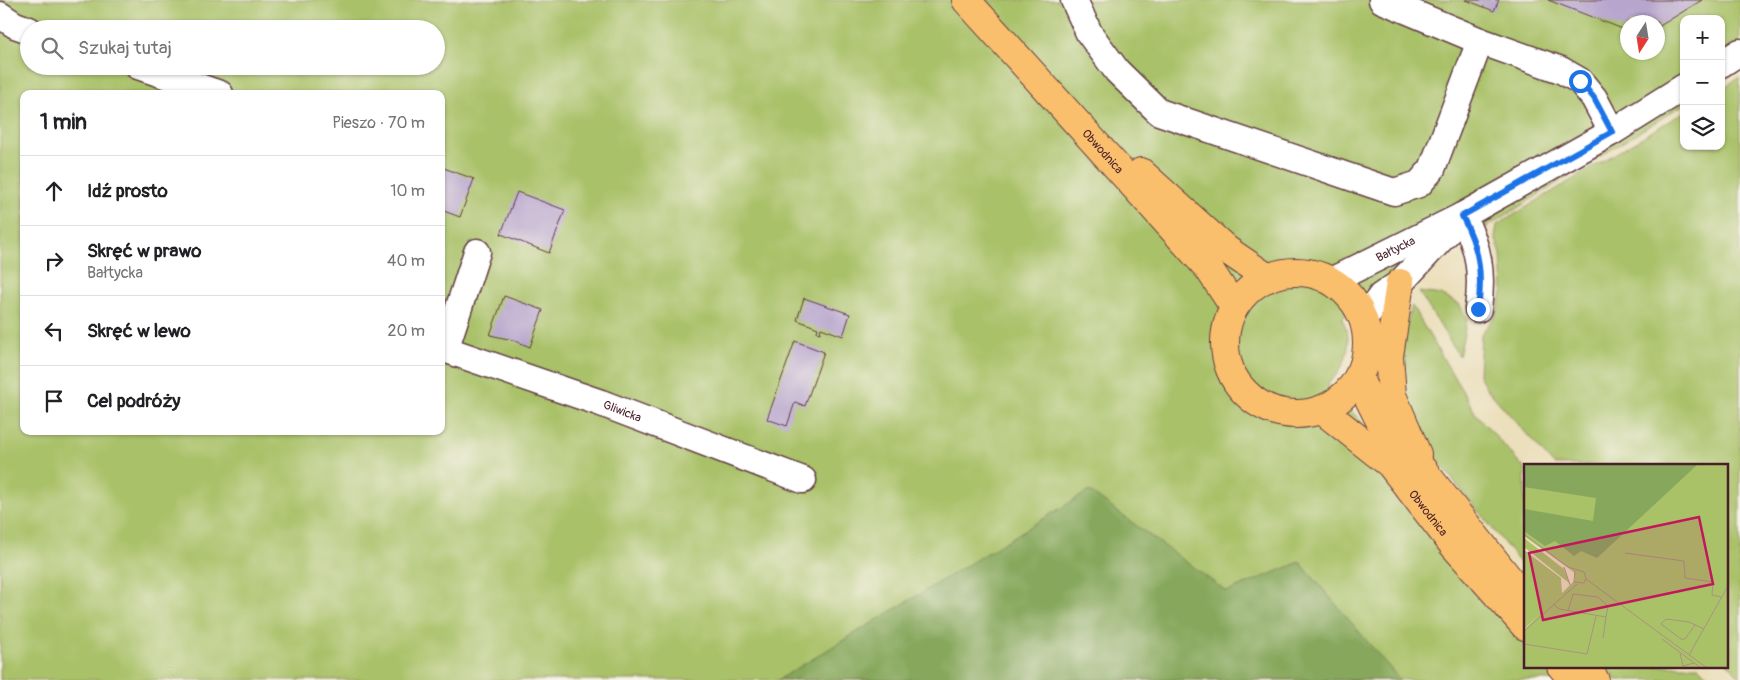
<!DOCTYPE html>
<html lang="pl">
<meta charset="utf-8">
<style>
:root{--surface:#fff;--page:#f2f2f2;--text:#202124;--muted:#757577;--line:#e0e0e0}
body{margin:0;font-family:Pangolin,sans-serif;background:var(--page);color:var(--text)}
.controls{position:absolute;right:15px;top:15px;display:grid;overflow:hidden;border-radius:10px;box-shadow:0 1px 4px #0004}
.controls button{width:45px;height:45px;display:grid;place-items:center;padding:0;border:0;border-bottom:1px solid var(--line);background:var(--surface);color:var(--text);font:25px sans-serif}
.compass{position:absolute;left:1620px;top:15px;width:45px;height:45px;border-radius:50%;background:var(--surface);box-shadow:0 1px 4px #0004;rotate:192deg}
.stop{position:absolute;width:15px;height:15px;margin:-11px;border:4px solid #1a73e8;border-radius:50%;background:#fff}
.stop.end{background:#1a73e8;border-color:#fff;box-shadow:0 1px 5px #0008}
.list{margin:0;padding:0;list-style:none}
h2{display:flex;justify-content:space-between;align-items:center;height:65px;margin:0;padding:0 20px;font-size:21px}
h2 small{font-size:16px;font-weight:400;color:var(--muted)}
.list li{display:grid;grid-template-columns:32px 1fr auto;gap:15px;align-items:center;box-sizing:border-box;height:70px;padding:0 20px;border-top:1px solid var(--line)}
.list b{display:block;font-size:19px;white-space:nowrap}
.list p{margin:0;font-size:16px;white-space:nowrap;color:var(--muted)}
.list em{font-size:16px;font-style:normal;color:var(--muted)}
.icon{flex:none;width:28px;height:28px;fill:none;stroke:currentColor;stroke-width:2;stroke-linecap:round;stroke-linejoin:round}
.map{position:relative;flex:none;width:1740px;height:680px;overflow:hidden}
.search{position:absolute;background:var(--surface);box-shadow:0 1px 4px #0004;left:20px;top:20px;width:425px;height:55px;display:flex;align-items:center;gap:12px;box-sizing:border-box;padding:0 18px;border-radius:28px;color:var(--muted);font-size:19px}
.panel{position:absolute;background:var(--surface);box-shadow:0 1px 4px #0004;left:20px;top:90px;width:425px;height:345px;border-radius:10px}
.map>svg:first-child{display:block}
.green{fill:#a9c167;stroke:#7a7049;fill-rule:evenodd}
.forest{fill:#86a75c;stroke:#686344}
.building{fill:#b7a5ce}
.lines{fill:none;stroke-linecap:round;stroke-linejoin:round}
.minor-casing{stroke:#623c41;stroke-width:29}
.highway-casing{stroke:#623c41;stroke-width:30}
.minor{stroke:#fff;stroke-width:26}
.highway{stroke:#f9bf6d;stroke-width:28}
.route{stroke:#1a73e8;stroke-width:6}
.labels{text-anchor:middle;dominant-baseline:central;stroke-width:4;stroke-linejoin:round;paint-order:stroke}
.street-label{font-size:12px;fill:#4a1f2b;stroke:#f7f3e8}
.inset-road{fill:none;stroke:#ab9282;stroke-width:1}
.view{fill:#c2185b;fill-opacity:0.15;stroke:#c2185b;stroke-width:2.5}
.inset-edge{fill:none;stroke:#4a1f2b;stroke-width:2.5}
</style>
<div class="map">
<svg width="1740" height="680" viewBox="0 0 1740 680">
<rect width="100%" height="100%" fill="#f7f3e8"/>
<filter id="ink" filterUnits="userSpaceOnUse"><feTurbulence type="fractalNoise" baseFrequency=".02" numOctaves="2"/><feDisplacementMap in="SourceGraphic" scale="10" xChannelSelector="R" yChannelSelector="G"/><feConvolveMatrix kernelMatrix="1 2 1 2 8 2 1 2 1" color-interpolation-filters="sRGB"/></filter>
<filter id="wash" filterUnits="userSpaceOnUse"><feTurbulence type="fractalNoise" baseFrequency=".0096" numOctaves="4" result="noise"/><feDisplacementMap in="SourceGraphic" scale="20" xChannelSelector="R" yChannelSelector="G"/><feGaussianBlur stdDeviation="1.12" result="paint"/><feColorMatrix in="noise" values="0 0 0 0 0 0 0 0 0 0 0 0 0 0 0 0 0 1.4 0 .05"/><feComposite in="paint" operator="in"/></filter>
<g filter="url(#wash)">
<rect width="100%" height="100%" fill="#ebdfbc"/>
<g class="green">
<path d="M0,0h1740v69l-19,12v-62h-37v85l-343,214c15,22 5,51 -14,66l198,219v63h57l12,14h-1594zM1628,22h30v30h-30zM29,29h407v37h-407zM24,94h417v337h-417z"/>
<polygon points="1740,77 1740,677 1726,661 1726,465 1554,465 1487,389 1479,375 1481,334 1496,315 1503,290 1501,254 1495,237 1497,225 1684,112 1684,146 1721,146 1721,89"/>
<polygon points="1419,292 1441,295 1459,304 1467,319 1459,356"/>
<polygon points="1412,306 1476,414 1525,469 1525,569 1433,455 1417,429 1406,405 1402,354 1405,329"/>
<polygon points="1604,666 1699,666 1712,680 1616,680"/>
</g>
<polygon class="forest" points="1089,491 1227,592 1300,562 1400,680 778,680"/>
<g id="blocks">
<g class="building">
<polygon points="1466,0 1499,0 1494,11"/>
<polygon points="1548,0 1702,0 1658,27 1658,22 1628,22 1628,31"/>
<polygon points="441,167 474,179 460,217 441,210"/>
<polygon points="517,192 565,210 549,253 501,234"/>
<polygon points="504,296 543,310 530,347 513,340 490,335"/>
<polygon points="804,298 850,314 843,336 821,328 820,333 817,332 818,328 797,320"/>
<polygon points="795,341 824,352 805,406 795,402 787,426 767,419"/>
</g>
</g>
</g>
<g filter="url(#ink)">
<use href="#blocks" fill-opacity="0" stroke="#623c41" stroke-width="1"/>
<g class="lines">
<g class="minor-casing">
<g id="minor">
<polyline points="1074,0 1089,33 1117,71 1159,112 1394,192 1419,184 1432,169 1480,41"/>
<polyline points="1382,0 1480,41 1561,70 1580,81 1594,98 1612,132"/>
<polyline points="0,15 15,25 29,30"/>
<polyline points="1721,64 1740,52"/>
<polyline points="138,66 220,94"/>
<path d="M1462,216c17,31 21,57 16,93"/>
<path id="s1" d="M1331,281l131,-65 150,-84 72,-45"/>
<polyline points="1363,320 1381,296 1400,283 1457,222"/>
<path id="s2" d="M441,348l160,55 202,77"/>
<polyline points="445,350 477,252"/>
</g>
</g>
<g class="highway-casing">
<g id="highway">
<path id="s3" d="M966,0l243,269 25,38"/>
<polyline points="1141,172 1227,250 1268,278"/>
<circle cx="1296" cy="343" r="71"/>
<polyline points="1400,283 1389,356 1392,395 1417,454"/>
<polyline points="1358,377 1383,427 1423,470 1525,599"/>
<path id="s4" d="M1322,410l68,54 64,82 71,80"/>
<polyline points="1561,666 1573,680"/>
<polyline points="1583,666 1595,680"/>
</g>
</g>
<use href="#minor" class="minor"/>
<use href="#highway" class="highway"/>
</g>
</g>
<g class="lines" filter="url(#ink)">
<path class="route" d="M1478,309c5,-36 1,-62 -16,-93l150,-84 -18,-34 -14,-17"/>
</g>
<g class="labels">
<g class="street-label">
<text stroke="none"><textPath href="#s3" startOffset="204">Obwodnica</textPath></text>
<text stroke="none"><textPath href="#s1" startOffset="72">Bałtycka</textPath></text>
<text stroke="none"><textPath href="#s2" startOffset="192">Gliwicka</textPath></text>
<text stroke="none"><textPath href="#s4" startOffset="149">Obwodnica</textPath></text>
</g>
</g>
<g transform="translate(1524 464)">
<rect width="204" height="204" fill="#ebdfbc"/>
<path d="M0,0h204v204h-204v-38l14,-14 -14,13v-79l37,28 1,15 13,-13v-7l-51,-37zM0,74l40,31 5,14 -45,-36z" fill="#a9c167"/>
<path d="M0,0h174l-101,94 -16,-7 -7,5 -19,-15 -10,5 -21,-15v-22l69,12 3,-23 -72,-11z" fill="#86a75c"/>
<path class="inset-road" d="M0,70l44,33 16,5 2,6 -2,5 -10,-1 1,-11M101,89l59,8 1,17 28,4 -1,13 9,2M40,103l6,18M62,115l121,89M29,140l6,5 47,8 2,-11 -10,-9 -25,-3 -5,17M171,161l-10,14h-4l-20,-15 5,-5 23,3 15,7M0,167l53,-47M79,174l3,-21M138,175l39,29M0,180l63,10 9,-38M156,189l3,13 11,-3M165,191l39,-69"/>
<path class="view" d="M175,53l14,67 -170,36 -14,-67z"/>
<rect width="204" height="204" class="inset-edge"/>
</g>
</svg>
<div class="controls">
<button>+</button>
<button>−</button>
<button><svg class="icon" aria-label="layers" viewBox="0 0 24 24"><path d="M12 4l9 5-9 5-9-5zM3 14l9 5 9-5"/></svg></button>
</div>
<svg class="compass" viewBox="-18 -18 36 36"><path d="M0-13l5 13h-10z" fill="#e53935"/><path d="M0 13l5-13h-10z" fill="#757577"/></svg>
<div class="stop" style="left:1580px;top:81px"></div>
<div class="stop end" style="left:1478px;top:309px"></div>
<div class="search"><svg class="icon" aria-label="search" viewBox="0 0 24 24"><circle cx="10" cy="10" r="6"/><path d="M15 15l6 6"/></svg>Szukaj tutaj</div>
<section class="panel">
<h2>1 min<small>Pieszo · 70 m</small></h2>
<ul class="list">
<li><svg class="icon" aria-label="ahead" viewBox="0 0 24 24"><path d="M12 20V5M6 11l6-6 6 6"/></svg><div><b>Idź prosto</b></div><em>10 m</em></li>
<li><svg class="icon" aria-label="right" viewBox="0 0 24 24"><path d="M7 20v-9h11M14 6l5 5-5 5"/></svg><div><b>Skręć w prawo</b><p>Bałtycka</p></div><em>40 m</em></li>
<li><svg class="icon" aria-label="left" viewBox="0 0 24 24"><path d="M17 20v-9H6M10 6l-5 5 5 5"/></svg><div><b>Skręć w lewo</b></div><em>20 m</em></li>
<li><svg class="icon" aria-label="arrive" viewBox="0 0 24 24"><path d="M6 21V4h12l-3 4 3 4H6"/></svg><div><b>Cel podróży</b></div></li>
</ul>
</section>
</div>
